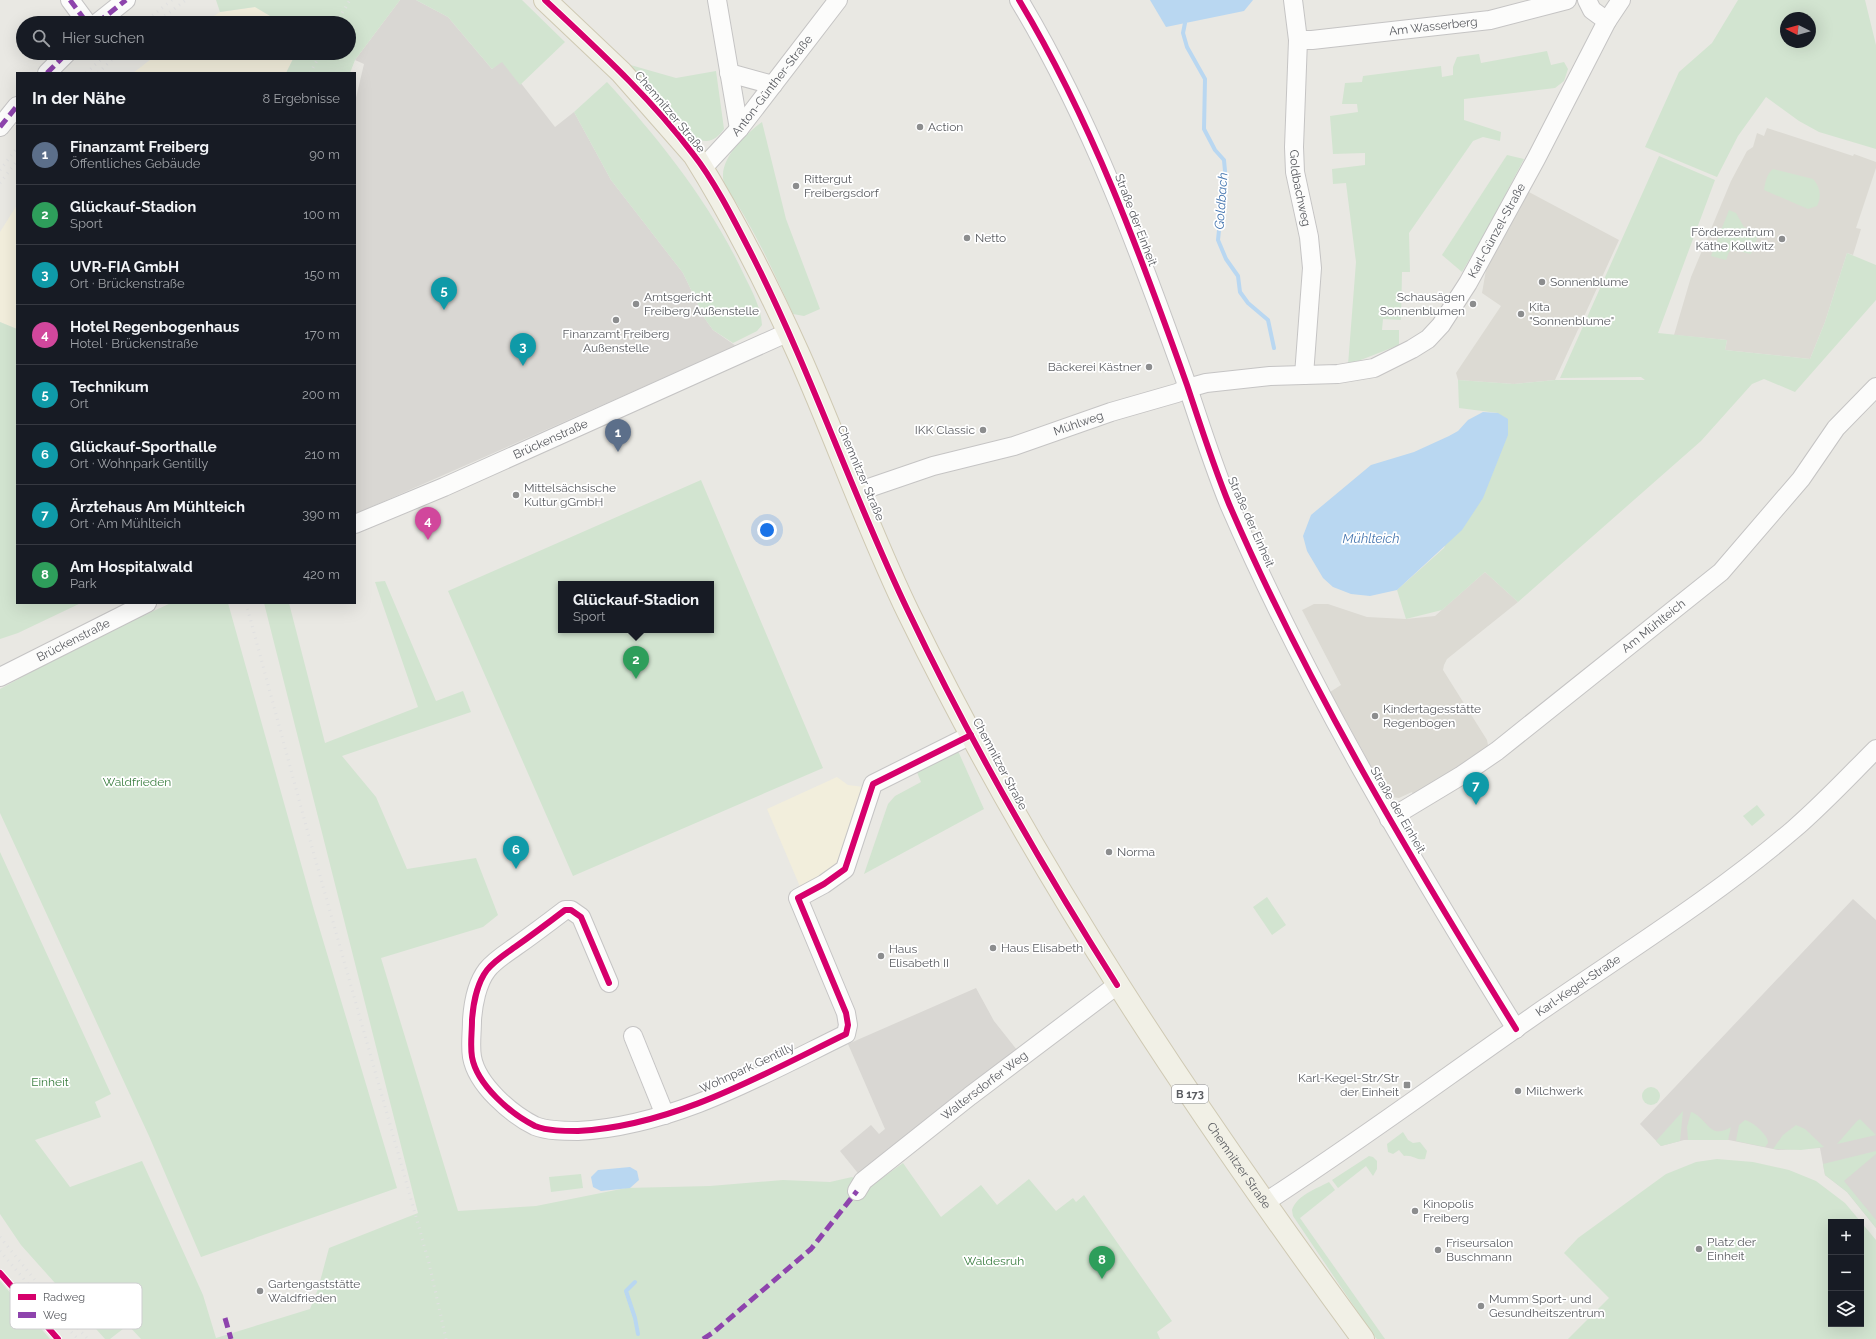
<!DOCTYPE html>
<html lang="de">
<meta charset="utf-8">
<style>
:root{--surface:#171b24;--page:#242831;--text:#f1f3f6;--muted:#9ea1a6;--line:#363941;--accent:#1a73e8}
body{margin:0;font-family:Raleway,sans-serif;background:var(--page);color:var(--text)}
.controls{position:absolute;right:12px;bottom:12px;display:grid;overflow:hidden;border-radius:0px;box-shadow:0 4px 16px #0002}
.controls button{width:36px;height:36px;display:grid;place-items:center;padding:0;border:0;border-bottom:1px solid var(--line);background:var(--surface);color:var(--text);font:20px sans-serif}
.compass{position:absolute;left:1780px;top:12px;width:36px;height:36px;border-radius:50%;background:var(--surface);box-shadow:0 4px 16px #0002;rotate:276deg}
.you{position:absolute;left:767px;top:530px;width:14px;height:14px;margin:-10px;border:3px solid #fff;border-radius:50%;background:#1a73e8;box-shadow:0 0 0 6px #1a73e833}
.badge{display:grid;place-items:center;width:26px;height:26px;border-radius:50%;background:var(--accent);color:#fff;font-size:13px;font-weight:700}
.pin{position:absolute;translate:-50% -33px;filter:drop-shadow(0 1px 2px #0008)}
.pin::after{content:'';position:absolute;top:21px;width:14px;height:12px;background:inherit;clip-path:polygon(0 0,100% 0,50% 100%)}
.popup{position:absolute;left:558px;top:581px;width:156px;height:52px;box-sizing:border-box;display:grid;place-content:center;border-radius:0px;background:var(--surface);filter:drop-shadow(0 1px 3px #0005);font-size:13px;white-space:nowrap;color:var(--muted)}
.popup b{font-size:15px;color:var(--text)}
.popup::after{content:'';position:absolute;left:50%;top:100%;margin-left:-8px;border:8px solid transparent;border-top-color:var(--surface)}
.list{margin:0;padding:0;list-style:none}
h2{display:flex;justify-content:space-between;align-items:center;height:52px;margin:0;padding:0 16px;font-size:17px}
h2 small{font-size:13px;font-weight:400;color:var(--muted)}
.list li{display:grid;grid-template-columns:26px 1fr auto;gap:12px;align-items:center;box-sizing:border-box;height:60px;padding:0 16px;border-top:1px solid var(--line)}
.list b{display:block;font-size:15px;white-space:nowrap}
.list p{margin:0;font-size:13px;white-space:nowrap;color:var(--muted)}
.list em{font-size:13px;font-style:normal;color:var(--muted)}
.icon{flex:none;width:22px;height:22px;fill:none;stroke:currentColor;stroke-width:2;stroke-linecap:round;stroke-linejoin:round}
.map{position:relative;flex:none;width:1876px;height:1339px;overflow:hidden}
.search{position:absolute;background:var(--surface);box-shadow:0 4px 16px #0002;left:16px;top:16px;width:340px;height:44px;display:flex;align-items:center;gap:10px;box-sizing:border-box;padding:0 14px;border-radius:22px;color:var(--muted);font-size:15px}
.panel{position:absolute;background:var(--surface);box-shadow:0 4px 16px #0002;left:16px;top:72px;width:340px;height:532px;border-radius:0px}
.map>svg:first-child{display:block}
.commercial{fill:#f2eedc}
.industrial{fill:#d9d7d3}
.education{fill:#dcdad3}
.green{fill:#d2e4d0;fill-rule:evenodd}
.water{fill:#b9d7f1}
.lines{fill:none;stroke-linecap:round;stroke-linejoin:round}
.stream{stroke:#b9d7f1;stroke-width:4}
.minor-casing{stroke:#c5c4c4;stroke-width:20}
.major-casing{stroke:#cfc9b3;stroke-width:24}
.minor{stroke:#fcfcfb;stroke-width:18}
.major{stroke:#f1f0e6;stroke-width:22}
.rail{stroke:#e0e0e0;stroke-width:3;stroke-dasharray:1 5;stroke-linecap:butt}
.quiet{stroke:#8e44ad;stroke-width:5;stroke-dasharray:10 5;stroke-linecap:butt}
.cycleway-casing{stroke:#fff;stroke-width:8}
.cycleway{stroke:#d6006c;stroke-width:6}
.poi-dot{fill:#8c8d8e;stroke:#fff;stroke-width:1.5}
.labels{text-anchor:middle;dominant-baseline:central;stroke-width:3.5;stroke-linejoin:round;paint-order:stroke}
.shield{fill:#fff;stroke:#8c8d90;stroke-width:1}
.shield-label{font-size:11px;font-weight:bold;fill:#5a5c61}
.street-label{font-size:12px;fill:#5a5c61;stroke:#fff}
.poi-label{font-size:12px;fill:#5a5c61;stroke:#fff;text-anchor:start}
.park-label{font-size:12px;fill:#3b7e40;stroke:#fff}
.water-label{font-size:13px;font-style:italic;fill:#4777b0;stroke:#fff}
.key{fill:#fff;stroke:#ceced0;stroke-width:1}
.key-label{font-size:11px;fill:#5a5c61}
</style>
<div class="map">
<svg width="1876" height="1339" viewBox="0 0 1876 1339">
<rect width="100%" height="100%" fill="#e9e8e3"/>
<g class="commercial">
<polygon points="255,7 282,23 203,23 220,12"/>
<polygon points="159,53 296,53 286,73 133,73"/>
<polygon points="17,205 17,329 0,322 0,232"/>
<polygon points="837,777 848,785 864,787 838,866 801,889 767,809"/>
</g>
<g class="industrial">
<polygon points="400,0 416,0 448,17 492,69 503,60 555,127 574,112 611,180 683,273 705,319 713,330 736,346 355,514 355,102 364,64 355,60"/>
<polygon points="1853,899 1876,920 1876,1228 1847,1192 1825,1175 1820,1148 1778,1150 1724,1139 1684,1140 1661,1146 1640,1124"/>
<polygon points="976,988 994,1021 1017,1050 861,1177 840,1151 871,1125 879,1134 885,1129 848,1044"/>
</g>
<g class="education">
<polygon points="1767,128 1853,156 1854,154 1876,162 1876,168 1856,228 1861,229 1853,255 1847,253 1825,322 1810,359 1725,350 1727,340 1674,335 1691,277 1731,181 1747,151 1753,147 1757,133 1764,136"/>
<polygon points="1527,191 1619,240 1555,380 1514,384 1458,380 1456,373 1501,306 1482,293 1486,270"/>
<polygon points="1485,572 1518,602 1447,659 1444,665 1443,670 1487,740 1488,745 1485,750 1413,795 1412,792 1399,798 1392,797 1386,793 1330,692 1341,685 1302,610 1314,604 1328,604 1367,617 1406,619 1435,616"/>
</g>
<g class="green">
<polygon points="216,0 400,0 355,60 350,73 286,73 296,53 349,53 349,23 282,23 255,7 220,12"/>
<polygon points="416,0 522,0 565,42 520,85 502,62 492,69 448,17"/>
<path d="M1738,0h127l11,45v104l-57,-17 -20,-11 -33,-24 -28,39 -21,41 -72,-30 34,-75 33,-29zM1786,18h24v24h-24z"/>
<polygon points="1547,51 1551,65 1564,62 1568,69 1564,81 1555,88 1464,99 1464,120 1501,132 1500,141 1483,137 1473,141 1409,233 1410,272 1402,272 1401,320 1383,319 1382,330 1399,330 1399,345 1348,365 1356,262 1346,183 1333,184 1332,169 1365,165 1365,153 1333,154 1330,116 1358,112 1357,104 1342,104 1345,83 1362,82 1363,76 1441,66 1442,77 1453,75 1453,67 1457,57 1479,54 1481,63"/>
<path d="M627,64l49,14 40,-7 8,58c-9,13 -18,15 -31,8l-39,-46z"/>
<path d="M607,82c54,59 104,122 138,195 8,16 16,31 17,48l-5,6 -24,12 -20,-13 -8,-11 -22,-46 -72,-93 -37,-68z"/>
<path d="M762,122l24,97 34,90 -16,7 -11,-2c-17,-37 -34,-75 -56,-110 -5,-8 -15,-19 -14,-29 0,-20 25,-43 39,-53z"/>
<polygon points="1507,155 1524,159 1489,226 1462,272 1442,255"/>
<polygon points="1659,156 1715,180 1658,333 1727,340 1725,350 1810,359 1825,322 1847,253 1876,265 1876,300 1795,392 1764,379 1752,384 1701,441 1518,602 1485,572 1442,610 1406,619 1397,590 1444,548 1498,413 1459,408 1458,380 1514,384 1555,380 1645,380 1641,377 1560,378"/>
<path d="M1773,169l40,10c7,8 9,17 4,27l-9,3 -44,-19c1,-7 3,-17 9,-21z"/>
<polygon points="1729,210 1736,213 1744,227 1759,233 1751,254 1733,250 1729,252 1726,260 1711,256"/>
<polygon points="0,322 17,329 17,603 81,603 18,633 0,639"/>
<path d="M701,480l122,288 -250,108 -125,-285zM561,584h150v46h-150z"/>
<polygon points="385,581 436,701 463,691 471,712 342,756 376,797 407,869 476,858 498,915 483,927 381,958 458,1211 536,1206 626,1188 710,1186 783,1180 830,1182 852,1177 868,1188 903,1163 941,1217 981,1185 997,1205 1029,1179 1056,1211 1073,1198 1076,1202 1084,1195 1172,1321 1157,1332 1160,1339 141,1339 128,1325 110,1339 105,1339 21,1245 0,1214 0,852 111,1094 95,1102 101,1117 35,1140 70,1187 142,1161 203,1295 216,1338 310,1309 318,1289 329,1248 418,1213 264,603 289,603 325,743 418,707 375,582"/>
<polygon points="171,603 228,603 314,910 397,1188 201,1257 149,1136 0,813 0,689 90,640"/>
<polygon points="958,751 984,809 864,874 888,804 895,796 921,782 916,770"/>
<polygon points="1757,805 1765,815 1752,826 1743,816"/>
<polygon points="1267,897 1286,925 1272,935 1253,907"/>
<circle cx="1651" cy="1096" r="9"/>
<polygon points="1683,1111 1680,1141 1661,1146 1656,1141"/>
<path d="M1691,1112c16,5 18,29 40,15l-3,13h-40l-1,-13z"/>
<polygon points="1860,1119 1876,1135 1837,1144 1857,1121"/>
<path d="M1745,1120c8,2 23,15 23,23l-3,4 -29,-6 3,-16z"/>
<polygon points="1796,1125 1805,1129 1824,1147 1801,1150 1773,1149 1783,1135"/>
<path d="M1403,1132l5,8 5,3 7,-1 7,9 -2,8c-8,2 -13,-5 -21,-3l-5,-6 -6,4 -5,-2 -1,-8z"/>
<polygon points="1876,1151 1876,1154 1844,1181 1876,1220 1876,1228 1847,1192 1825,1175 1823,1164"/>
<polygon points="1369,1156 1373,1157 1377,1161 1377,1169 1373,1176 1366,1166 1338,1188 1332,1180"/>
<path d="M1717,1159l36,3 36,8 27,11 29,22 31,37v99h-308l41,-41 -45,-45 14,-15 88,-64 30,-12zM1831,1222h30v102h-30z"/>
<polygon points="581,1174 583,1188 551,1192 549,1177"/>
<path d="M1329,1182l6,8 -35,28 85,121h-8l-3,-3 -81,-120 -1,-6c5,-15 24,-21 37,-28z"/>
<polygon points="0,1281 50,1339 0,1339"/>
</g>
<g class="water">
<polygon points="1150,0 1253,0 1244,11 1166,27"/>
<polygon points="1483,412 1498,413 1508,419 1508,435 1483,498 1462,530 1397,590 1370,596 1351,594 1333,587 1323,578 1307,551 1303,536 1311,515 1371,465 1414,452 1449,436 1458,431 1468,420"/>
<polygon points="630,1167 637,1171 639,1180 630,1188 601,1191 593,1187 591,1177 598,1170"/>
</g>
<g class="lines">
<g class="stream">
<polyline points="1185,23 1183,33 1187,47 1205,79 1204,129 1215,150 1224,160 1225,171 1218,240 1226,259 1238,276 1240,292 1248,303 1268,320 1274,348"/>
<polyline points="635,1282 626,1291 635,1318 638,1334"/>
</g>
<g class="minor-casing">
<g id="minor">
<polyline points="70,0 87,23"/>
<polyline points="717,0 739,129"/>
<path d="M1019,0c72,120 121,253 168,385 13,39 26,80 42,119 79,183 182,355 287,525"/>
<path id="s1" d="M1293,0l5,40 -4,107 1,25 14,65 3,31 -8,107"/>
<polyline points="1587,0 1592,10 1607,21"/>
<polyline points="97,23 126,0"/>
<path id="s2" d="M1298,40h14l178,-20 77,-20"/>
<polyline points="47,73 67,53"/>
<polyline points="729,73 773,85"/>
<polyline points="0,127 17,106"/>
<path id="s3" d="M702,169l37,-40 99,-129"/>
<path id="s4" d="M857,492l76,-26 81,-20 97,-34 66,-19 11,-5 18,-5 64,-7 68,-2 36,-6 38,-19 16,-10 13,-14 27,-42 68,-124 71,-138 14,-21"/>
<path id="s5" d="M355,524l89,-37 345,-155"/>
<path id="s6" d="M0,677l147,-74"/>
<path id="s7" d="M1389,819l73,-44 35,-24 224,-179 80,-93 35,-51 40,-41"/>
<path d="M609,983l-28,-66 -10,-7h-6c-17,13 -33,25 -50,37 -10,7 -21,14 -28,23 -10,13 -14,35 -15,50 0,13 -2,25 0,37 5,28 39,57 63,69 13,5 29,5 43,5 96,-5 184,-56 268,-97l2,-9 -2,-12 -48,-115 26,-14 21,-15 28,-85 98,-49"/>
<polyline points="633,1036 665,1115"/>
<path id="s8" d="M857,1191l6,-10 107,-85 147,-111"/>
<path id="s9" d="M1264,1203c96,-62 187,-130 281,-195 84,-58 171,-112 249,-179 29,-25 55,-53 82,-80"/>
</g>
</g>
<g class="major-casing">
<g id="major">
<path id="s10" d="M545,0l76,72 73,83c40,64 74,131 105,200 38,85 69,175 110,259 126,258 284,494 454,725"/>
</g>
</g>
<use href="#minor" class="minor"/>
<use href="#major" class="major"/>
<g class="rail">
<polyline points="143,23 172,0"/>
<polyline points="155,23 186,0"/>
<polyline points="336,23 350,0"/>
<polyline points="86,73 108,53"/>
<polyline points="98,73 119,53"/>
<polyline points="310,73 321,53"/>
<polyline points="0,170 17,148"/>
<polyline points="0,183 17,161"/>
<polyline points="246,603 308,833 429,1263 446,1339"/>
<polyline points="0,1237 57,1307 88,1339"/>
<polyline points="0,1251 52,1312 78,1339"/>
</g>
<g class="quiet">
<polyline points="70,0 87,23"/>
<polyline points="97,23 126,0"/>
<polyline points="47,73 67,53"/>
<polyline points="0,127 17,106"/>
<polyline points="225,1318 231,1339"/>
<polyline points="703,1339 714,1332 811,1249 857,1191"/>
</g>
<g class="cycleway-casing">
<g id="cycleway">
<path d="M545,0c52,49 105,97 148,154 23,29 44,72 61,105 58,115 99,238 155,354 61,128 132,252 208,372"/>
<path d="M1019,0c72,120 121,253 168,385 13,39 26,80 42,119 79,183 182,355 287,525"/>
<path d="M609,983l-28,-66 -10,-7h-6c-17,13 -33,25 -50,37 -10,7 -21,14 -28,23 -10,13 -14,35 -15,50 0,13 -2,25 0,37 5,28 39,57 63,69 13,5 29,5 43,5 96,-5 184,-56 268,-97l2,-9 -2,-12 -48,-115 26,-14 21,-15 28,-85 98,-49"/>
<polyline points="0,1273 58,1339"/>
</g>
</g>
<use href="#cycleway" class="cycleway"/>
</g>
<g class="poi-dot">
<circle cx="920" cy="127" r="4"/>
<circle cx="796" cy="186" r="4"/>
<circle cx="967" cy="238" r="4"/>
<circle cx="1782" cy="239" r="4"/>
<circle cx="1542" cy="282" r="4"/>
<circle cx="636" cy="304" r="4"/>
<circle cx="1473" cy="304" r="4"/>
<circle cx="1521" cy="314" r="4"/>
<circle cx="616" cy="320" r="4"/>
<circle cx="1149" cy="367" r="4"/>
<circle cx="983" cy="430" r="4"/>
<circle cx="516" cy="495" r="4"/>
<circle cx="1375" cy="716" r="4"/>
<circle cx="1109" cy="852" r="4"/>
<circle cx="993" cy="948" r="4"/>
<circle cx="881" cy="956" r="4"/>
<rect x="1403" y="1081" width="8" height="8" rx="2"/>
<circle cx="1518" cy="1091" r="4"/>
<circle cx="1415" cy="1211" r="4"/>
<circle cx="1699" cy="1249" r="4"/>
<circle cx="1438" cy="1250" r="4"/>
<circle cx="260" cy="1291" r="4"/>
<circle cx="1481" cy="1306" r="4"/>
</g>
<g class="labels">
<rect class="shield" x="1172" y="1085" width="36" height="18" rx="3"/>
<g class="shield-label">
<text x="1190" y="1094">B 173</text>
</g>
<g class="street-label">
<text stroke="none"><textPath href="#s2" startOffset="136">Am Wasserberg</textPath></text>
<text stroke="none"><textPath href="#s3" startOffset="109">Anton-Günther-Straße</textPath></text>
<text transform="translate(670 112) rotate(50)">Chemnitzer Straße</text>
<text stroke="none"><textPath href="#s1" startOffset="189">Goldbachweg</textPath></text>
<text transform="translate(1136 220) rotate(69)">Straße der Einheit</text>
<text stroke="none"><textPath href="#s4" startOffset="725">Karl-Günzel-Straße</textPath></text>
<text stroke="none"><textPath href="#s4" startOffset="232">Mühlweg</textPath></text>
<text stroke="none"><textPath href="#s5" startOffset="213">Brückenstraße</textPath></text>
<text transform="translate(861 473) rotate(67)">Chemnitzer Straße</text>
<text transform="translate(1251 522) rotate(66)">Straße der Einheit</text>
<text stroke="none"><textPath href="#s7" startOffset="328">Am Mühlteich</textPath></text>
<text stroke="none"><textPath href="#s6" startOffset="82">Brückenstraße</textPath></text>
<text transform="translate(1000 764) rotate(62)">Chemnitzer Straße</text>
<text transform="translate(1398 810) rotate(60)">Straße der Einheit</text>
<text stroke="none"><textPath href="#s9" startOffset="382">Karl-Kegel-Straße</textPath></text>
<text transform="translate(747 1068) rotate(-25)">Wohnpark Gentilly</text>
<text stroke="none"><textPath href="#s8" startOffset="166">Waltersdorfer Weg</textPath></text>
<text stroke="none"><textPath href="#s10" startOffset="1366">Chemnitzer Straße</textPath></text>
</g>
<g class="poi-label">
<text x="928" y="127">Action</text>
<text x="804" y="179">Rittergut<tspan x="804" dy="14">Freibergsdorf</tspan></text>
<text x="1774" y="232" text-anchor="end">Förderzentrum<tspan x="1774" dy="14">Käthe Kollwitz</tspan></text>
<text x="975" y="238">Netto</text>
<text x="1550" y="282">Sonnenblume</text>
<text x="644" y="297">Amtsgericht<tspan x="644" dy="14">Freiberg Außenstelle</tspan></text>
<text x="1465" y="297" text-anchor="end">Schausägen<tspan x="1465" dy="14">Sonnenblumen</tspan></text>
<text x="1529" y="307">Kita<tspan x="1529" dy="14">"Sonnenblume"</tspan></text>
<text x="616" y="334" text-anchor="middle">Finanzamt Freiberg<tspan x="616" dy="14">Außenstelle</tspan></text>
<text x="1141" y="367" text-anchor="end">Bäckerei Kästner</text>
<text x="975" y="430" text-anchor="end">IKK Classic</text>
<text x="524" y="488">Mittelsächsische<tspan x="524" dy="14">Kultur gGmbH</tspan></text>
<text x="1383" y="709">Kindertagesstätte<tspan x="1383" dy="14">Regenbogen</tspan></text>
<text x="1117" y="852">Norma</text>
<text x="1001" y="948">Haus Elisabeth</text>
<text x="889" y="949">Haus<tspan x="889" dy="14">Elisabeth II</tspan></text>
<text x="1399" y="1078" text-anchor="end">Karl-Kegel-Str/Str<tspan x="1399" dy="14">der Einheit</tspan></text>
<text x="1526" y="1091">Milchwerk</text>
<text x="1423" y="1204">Kinopolis<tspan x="1423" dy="14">Freiberg</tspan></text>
<text x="1707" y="1242">Platz der<tspan x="1707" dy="14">Einheit</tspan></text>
<text x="1446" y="1243">Friseursalon<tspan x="1446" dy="14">Buschmann</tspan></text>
<text x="268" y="1284">Gartengaststätte<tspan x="268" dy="14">Waldfrieden</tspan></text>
<text x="1489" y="1299">Mumm Sport- und<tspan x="1489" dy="14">Gesundheitszentrum</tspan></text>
</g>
<g class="park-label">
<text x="137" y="782">Waldfrieden</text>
<text x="50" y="1082">Einheit</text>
<text x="994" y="1261">Waldesruh</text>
</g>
<g class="water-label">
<text transform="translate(1221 201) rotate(-86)">Goldbach</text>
<text x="1371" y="538">Mühlteich</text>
</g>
</g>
<rect x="10" y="1283" width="132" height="46" rx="6" class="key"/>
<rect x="18" y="1294" width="18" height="6" fill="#d6006c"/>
<rect x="18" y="1312" width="18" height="6" fill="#8e44ad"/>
<g class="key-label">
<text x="43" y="1301">Radweg</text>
<text x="43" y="1319">Weg</text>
</g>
</svg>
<div class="controls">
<button>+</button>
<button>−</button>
<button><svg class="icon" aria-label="layers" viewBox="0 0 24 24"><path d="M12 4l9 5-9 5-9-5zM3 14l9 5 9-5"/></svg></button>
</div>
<svg class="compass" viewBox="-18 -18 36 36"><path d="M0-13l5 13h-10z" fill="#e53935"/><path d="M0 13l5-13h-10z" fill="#9ea1a6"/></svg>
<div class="you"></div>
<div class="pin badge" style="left:618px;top:452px;background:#5c6f8a">1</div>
<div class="pin badge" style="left:636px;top:679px;background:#2e9e5b">2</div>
<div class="popup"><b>Glückauf-Stadion</b>Sport</div>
<div class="pin badge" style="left:523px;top:366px;background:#0f9aa8">3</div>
<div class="pin badge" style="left:428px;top:540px;background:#d1479c">4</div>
<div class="pin badge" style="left:444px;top:310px;background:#0f9aa8">5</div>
<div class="pin badge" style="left:516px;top:869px;background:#0f9aa8">6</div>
<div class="pin badge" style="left:1476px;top:805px;background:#0f9aa8">7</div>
<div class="pin badge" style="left:1102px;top:1279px;background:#2e9e5b">8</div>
<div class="search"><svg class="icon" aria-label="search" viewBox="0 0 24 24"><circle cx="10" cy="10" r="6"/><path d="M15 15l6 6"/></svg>Hier suchen</div>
<section class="panel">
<h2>In der Nähe<small>8 Ergebnisse</small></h2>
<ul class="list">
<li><span class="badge" style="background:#5c6f8a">1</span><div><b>Finanzamt Freiberg</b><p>Öffentliches Gebäude</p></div><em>90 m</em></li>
<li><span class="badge" style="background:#2e9e5b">2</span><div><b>Glückauf-Stadion</b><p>Sport</p></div><em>100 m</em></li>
<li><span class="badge" style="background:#0f9aa8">3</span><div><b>UVR-FIA GmbH</b><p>Ort · Brückenstraße</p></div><em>150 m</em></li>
<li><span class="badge" style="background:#d1479c">4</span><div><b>Hotel Regenbogenhaus</b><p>Hotel · Brückenstraße</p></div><em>170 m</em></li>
<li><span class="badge" style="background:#0f9aa8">5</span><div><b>Technikum</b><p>Ort</p></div><em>200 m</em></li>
<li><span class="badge" style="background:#0f9aa8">6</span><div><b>Glückauf-Sporthalle</b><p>Ort · Wohnpark Gentilly</p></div><em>210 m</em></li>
<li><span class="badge" style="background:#0f9aa8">7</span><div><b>Ärztehaus Am Mühlteich</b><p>Ort · Am Mühlteich</p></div><em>390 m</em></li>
<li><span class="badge" style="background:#2e9e5b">8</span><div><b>Am Hospitalwald</b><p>Park</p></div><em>420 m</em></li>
</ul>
</section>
</div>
